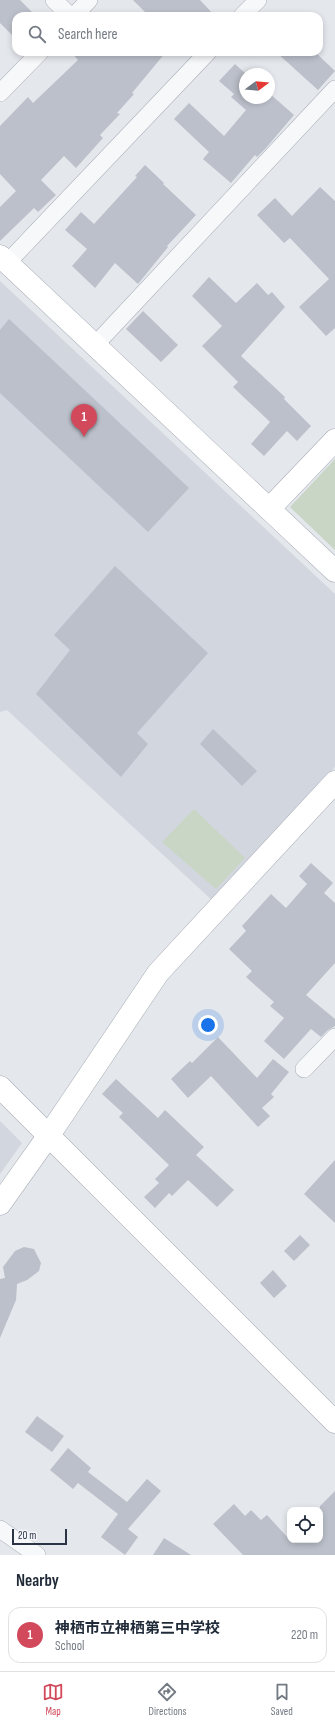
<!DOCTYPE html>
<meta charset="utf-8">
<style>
:root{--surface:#fff;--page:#f6f6f7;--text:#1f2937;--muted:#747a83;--line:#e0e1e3;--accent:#d1495b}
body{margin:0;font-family:"Sofia Sans Condensed","Noto Sans JP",sans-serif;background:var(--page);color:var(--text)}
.controls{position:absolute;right:12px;bottom:12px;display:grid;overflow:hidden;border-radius:8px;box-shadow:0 2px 6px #0003}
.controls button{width:36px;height:36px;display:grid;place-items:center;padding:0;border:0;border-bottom:1px solid var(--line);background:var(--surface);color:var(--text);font:20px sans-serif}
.compass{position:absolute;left:239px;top:68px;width:36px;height:36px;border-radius:50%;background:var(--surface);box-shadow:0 2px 6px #0003;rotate:74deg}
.scale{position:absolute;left:12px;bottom:10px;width:55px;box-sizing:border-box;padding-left:4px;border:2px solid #2b3445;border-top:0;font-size:11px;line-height:14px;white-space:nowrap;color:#2b3445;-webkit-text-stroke:3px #f4f6f9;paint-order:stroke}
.you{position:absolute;left:208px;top:1025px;width:14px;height:14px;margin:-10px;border:3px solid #fff;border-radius:50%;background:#1a73e8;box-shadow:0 0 0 6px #1a73e833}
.badge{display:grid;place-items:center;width:26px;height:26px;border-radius:50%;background:var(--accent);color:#fff;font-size:13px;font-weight:700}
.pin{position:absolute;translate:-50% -33px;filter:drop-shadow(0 1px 2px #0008)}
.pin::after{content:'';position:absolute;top:21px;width:14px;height:12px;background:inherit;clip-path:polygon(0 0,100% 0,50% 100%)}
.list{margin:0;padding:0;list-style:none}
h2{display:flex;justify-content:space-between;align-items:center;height:52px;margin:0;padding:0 16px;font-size:17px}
h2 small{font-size:13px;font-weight:400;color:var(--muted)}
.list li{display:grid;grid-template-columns:26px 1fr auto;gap:12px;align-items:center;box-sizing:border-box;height:56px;margin:0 8px 8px;padding:0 8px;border:1px solid var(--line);border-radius:12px}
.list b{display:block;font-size:15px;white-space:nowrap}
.list p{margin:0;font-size:13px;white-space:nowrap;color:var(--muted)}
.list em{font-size:13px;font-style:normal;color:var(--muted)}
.icon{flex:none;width:22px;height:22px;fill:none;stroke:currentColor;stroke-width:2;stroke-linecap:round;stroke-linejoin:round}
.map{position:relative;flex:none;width:335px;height:1555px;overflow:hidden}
.search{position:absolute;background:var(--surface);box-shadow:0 2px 6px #0003;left:12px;right:12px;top:12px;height:44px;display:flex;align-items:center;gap:10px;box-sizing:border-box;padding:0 14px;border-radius:12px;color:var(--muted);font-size:15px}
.sheet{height:116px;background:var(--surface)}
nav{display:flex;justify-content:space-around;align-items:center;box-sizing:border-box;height:56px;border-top:1px solid var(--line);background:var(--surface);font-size:11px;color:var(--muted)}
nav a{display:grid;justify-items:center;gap:2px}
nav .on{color:var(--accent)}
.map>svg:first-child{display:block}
.built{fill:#d2d6de}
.green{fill:#c9d6c5}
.building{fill:#bbc0ca}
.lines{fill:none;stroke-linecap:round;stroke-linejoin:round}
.street-casing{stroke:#a9aeb7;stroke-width:18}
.secondary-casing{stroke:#a9aeb7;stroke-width:23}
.street{stroke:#f7f8fa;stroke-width:17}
.secondary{stroke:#fff;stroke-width:22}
</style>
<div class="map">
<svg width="335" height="1555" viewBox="0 0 335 1555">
<rect width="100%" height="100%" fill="#e4e7ec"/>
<g class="built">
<polygon points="0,281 335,594 335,767 215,903 7,710 0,712"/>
<polygon points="0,1121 22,1143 0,1174"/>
</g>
<g class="green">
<polygon points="335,459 335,550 290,507"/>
<polygon points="194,809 245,858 216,889 162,842"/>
</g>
<g class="building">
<polygon points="0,0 20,0 36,16 16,16 16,39 0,23"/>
<polygon points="133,0 200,0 215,16 149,16"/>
<polygon points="71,52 166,52 132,93 134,94 117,113 120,114 100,135 103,138 76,168 64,156 41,180 56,195 38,212 34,208 0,241 0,207 16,191 0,174 0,126 28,97 33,103 78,60"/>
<polygon points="276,52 315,52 335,71 318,90"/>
<polygon points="235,64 246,74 245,74 245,98 269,98 269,93 294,115 266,148 257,157 255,155 231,183 203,159 209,152 174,119 189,103 224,136 246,110 231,97 234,94 219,81"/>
<polygon points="145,165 164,183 163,184 196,215 167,246 168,247 138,284 115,263 95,288 72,266 87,249 65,230 81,212 94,224 137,177 135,176"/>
<polygon points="320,187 335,201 335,328 326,336 299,307 329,279 290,238 284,243 257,215 275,198 292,216"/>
<polygon points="209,277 236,303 257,283 268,295 272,292 285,307 241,356 285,397 284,399 311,426 297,441 287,431 264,456 251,444 270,422 233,387 238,382 202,346 222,326 192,296"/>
<polygon points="143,311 178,345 161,362 126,329"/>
<polygon points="9,319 189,488 148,532 0,393 0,330"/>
<polygon points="115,566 208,653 137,733 148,744 121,777 36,694 70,650 54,635"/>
<polygon points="213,729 257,771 242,786 200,744"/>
<polygon points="311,863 333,883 324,893 335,903 335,963 306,995 335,1019 335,1026 328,1030 321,1037 311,1029 284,1059 264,1041 284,1018 270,1006 274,1002 246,977 252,971 229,949 246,931 242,926 271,894 286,908 307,884 299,876"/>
<polygon points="218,1037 257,1078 273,1059 289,1072 271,1094 274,1097 262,1108 270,1116 258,1127 211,1076 188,1098 171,1079 190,1061 192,1063"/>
<polygon points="116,1079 158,1118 165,1110 204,1147 196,1155 234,1190 217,1207 188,1180 172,1196 169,1193 155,1208 144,1197 159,1183 155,1179 169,1165 119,1117 123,1113 102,1094"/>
<polygon points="335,1160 335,1223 304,1194"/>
<polygon points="300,1235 310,1245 294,1261 284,1251"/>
<polygon points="24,1247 34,1249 41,1263 39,1271 27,1280 17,1284 16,1300 0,1338 0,1279 5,1278 3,1267 15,1251"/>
<polygon points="273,1270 287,1286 274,1298 260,1283"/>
<polygon points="37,1416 64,1436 52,1452 25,1432"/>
<polygon points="68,1448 91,1468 88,1472 127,1502 147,1479 161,1491 128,1529 138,1537 125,1555 101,1537 118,1514 78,1483 73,1489 50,1470"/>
<polygon points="335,1491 335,1555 243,1555 213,1524 234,1504 245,1516 251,1510 261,1520 267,1515 290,1540 320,1540 320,1506"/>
<polygon points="164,1538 191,1555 153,1555"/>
</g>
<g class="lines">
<g class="street-casing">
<g id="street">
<polyline points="54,0 70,16"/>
<polyline points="74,16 89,0"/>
<polyline points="242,16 258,0"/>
<polyline points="0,93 40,52"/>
<polyline points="7,263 208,52"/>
<polyline points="95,345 335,89"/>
<polyline points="304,1069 335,1037"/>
<polyline points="0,1529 37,1555"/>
</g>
</g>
<g class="secondary-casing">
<g id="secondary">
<polyline points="0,256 335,571"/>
<polyline points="269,509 335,440"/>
<polyline points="0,1087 335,1422"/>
<polyline points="0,1204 49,1135 158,973 335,782"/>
</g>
</g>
<use href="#street" class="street"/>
<use href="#secondary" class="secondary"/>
</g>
</svg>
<div class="controls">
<button><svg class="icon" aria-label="locate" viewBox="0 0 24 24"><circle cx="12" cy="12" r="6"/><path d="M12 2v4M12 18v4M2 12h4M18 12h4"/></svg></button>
</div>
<svg class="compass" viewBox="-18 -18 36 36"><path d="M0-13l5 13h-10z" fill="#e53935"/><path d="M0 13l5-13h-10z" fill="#747a83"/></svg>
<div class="scale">20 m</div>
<div class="you"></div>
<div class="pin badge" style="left:84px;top:437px">1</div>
<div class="search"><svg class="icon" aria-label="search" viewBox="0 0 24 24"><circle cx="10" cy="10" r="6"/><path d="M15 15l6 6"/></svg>Search here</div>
</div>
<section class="sheet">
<h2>Nearby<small></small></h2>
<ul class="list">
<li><span class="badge">1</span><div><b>神栖市立神栖第三中学校</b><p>School</p></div><em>220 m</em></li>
</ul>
</section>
<nav>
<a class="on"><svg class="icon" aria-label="map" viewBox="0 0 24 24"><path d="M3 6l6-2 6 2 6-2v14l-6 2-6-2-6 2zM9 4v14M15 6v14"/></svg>Map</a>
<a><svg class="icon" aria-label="directions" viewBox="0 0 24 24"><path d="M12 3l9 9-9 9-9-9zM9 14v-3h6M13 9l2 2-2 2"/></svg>Directions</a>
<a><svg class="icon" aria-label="saved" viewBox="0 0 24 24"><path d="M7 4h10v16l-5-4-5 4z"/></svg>Saved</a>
</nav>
